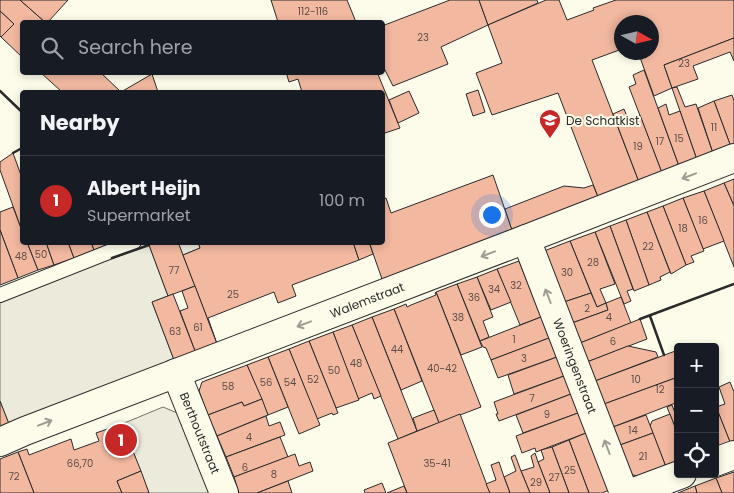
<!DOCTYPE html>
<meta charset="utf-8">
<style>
:root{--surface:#171b24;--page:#242831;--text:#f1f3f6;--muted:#9ea1a6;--line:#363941;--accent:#c62828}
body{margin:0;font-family:Poppins,sans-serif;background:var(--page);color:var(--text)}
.controls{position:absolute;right:15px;bottom:15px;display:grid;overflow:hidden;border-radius:5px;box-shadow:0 2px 8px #0003}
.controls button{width:45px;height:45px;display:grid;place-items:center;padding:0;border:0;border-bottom:1px solid var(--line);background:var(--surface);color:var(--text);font:25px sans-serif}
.compass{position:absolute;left:614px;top:15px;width:45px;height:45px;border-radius:50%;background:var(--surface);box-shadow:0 2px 8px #0003;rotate:98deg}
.you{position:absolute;left:491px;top:214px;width:18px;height:18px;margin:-12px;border:4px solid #fff;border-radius:50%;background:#1a73e8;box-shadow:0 0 0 8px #1a73e833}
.badge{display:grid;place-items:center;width:32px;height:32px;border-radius:50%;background:var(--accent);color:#fff;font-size:16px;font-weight:700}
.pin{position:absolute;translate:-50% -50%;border:2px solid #fff;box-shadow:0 1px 5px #0006}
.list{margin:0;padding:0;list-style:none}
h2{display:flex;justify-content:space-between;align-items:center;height:65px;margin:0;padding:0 20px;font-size:21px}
h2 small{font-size:16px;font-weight:400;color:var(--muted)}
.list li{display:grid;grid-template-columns:32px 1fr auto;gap:15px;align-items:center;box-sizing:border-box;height:90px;padding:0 20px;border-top:1px solid var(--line)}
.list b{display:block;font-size:19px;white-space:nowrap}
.list p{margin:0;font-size:16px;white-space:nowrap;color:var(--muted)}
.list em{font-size:16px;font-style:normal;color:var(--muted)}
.icon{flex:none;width:28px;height:28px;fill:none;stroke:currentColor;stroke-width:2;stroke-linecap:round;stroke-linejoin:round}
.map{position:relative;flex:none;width:734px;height:493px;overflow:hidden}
.search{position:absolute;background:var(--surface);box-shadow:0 2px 8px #0003;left:20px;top:20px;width:365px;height:55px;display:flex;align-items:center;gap:12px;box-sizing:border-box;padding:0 18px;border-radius:5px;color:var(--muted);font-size:19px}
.panel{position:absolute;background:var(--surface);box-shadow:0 2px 8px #0003;left:20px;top:90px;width:365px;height:155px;border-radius:5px}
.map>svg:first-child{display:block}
.parking{fill:#eceadb;stroke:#74746e}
.building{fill:#f2b8a0;stroke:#2b2b2b}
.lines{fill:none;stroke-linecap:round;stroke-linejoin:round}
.service-casing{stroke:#2b2b2b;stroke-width:16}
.minor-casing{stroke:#2b2b2b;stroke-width:30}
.service{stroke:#fdfbea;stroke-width:14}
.minor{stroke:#fdfbea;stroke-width:28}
.wall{stroke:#2b2b2b;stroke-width:2.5}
.oneway{stroke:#9e9d94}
.labels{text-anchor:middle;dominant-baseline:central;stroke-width:4;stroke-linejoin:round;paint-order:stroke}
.number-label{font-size:10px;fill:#5d4e48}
.poi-label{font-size:12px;fill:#2b2b2b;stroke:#fdfbea;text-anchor:start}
.street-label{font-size:12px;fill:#2b2b2b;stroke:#fdfbea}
</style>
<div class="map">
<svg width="734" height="493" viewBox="0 0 734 493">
<rect width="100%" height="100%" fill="#fdfbea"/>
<g class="parking">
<polygon points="145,243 155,243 149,245 168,296 152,302 174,360 9,424 0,401 0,300 146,246"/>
<polygon points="178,243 198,243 200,248 183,255"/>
<polygon points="163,407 182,415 211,493 149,493 122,424"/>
</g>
<g class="building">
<polygon points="0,0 20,0 45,22 22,22 22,57 1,37 14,24 0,11"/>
<polygon points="20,0 68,0 48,22 45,22"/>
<polygon points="271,0 347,0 356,22 278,22"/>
<polygon points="450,0 479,0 488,25 441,47 448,64 393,86 382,64 382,26"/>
<polygon points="479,0 537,0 538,3 488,25"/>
<polygon points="546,0 559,0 567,20 594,10 593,8 616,0 734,0 734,38 664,65 672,88 654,96 638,52 652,52 652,22 622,22 622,49 592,60 639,182 598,197 558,93 492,115 476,73 502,63 488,25"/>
<polygon points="0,11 14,24 1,37 0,36"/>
<polygon points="734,38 734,61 730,52 693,66 698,79 672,88 664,65"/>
<polygon points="644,70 679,166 662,173 629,87 636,84 633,75"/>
<polygon points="40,72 100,72 121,92 62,92"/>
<polygon points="286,72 377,72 400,128 382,134 382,92 302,92 298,79 289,82"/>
<polygon points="152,74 158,92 121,92"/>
<polygon points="677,87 685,107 696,104 713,153 697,160 672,88"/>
<polygon points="478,90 485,112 473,116 466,94"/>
<polygon points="409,91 419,113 398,123 389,100"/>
<polygon points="732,95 734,101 734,145 731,147 714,101"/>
<polygon points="714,101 731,147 713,153 698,108"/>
<polygon points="666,104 669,115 680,111 697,160 679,166 658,108"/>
<polygon points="624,109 628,119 640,115 662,173 639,182 613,114"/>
<polygon points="13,153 22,178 22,231 0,170 0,162"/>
<polygon points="493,175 512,230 382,279 369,242 382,242 382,199 386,198 391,213"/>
<polygon points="734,179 734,206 724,183"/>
<polygon points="724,183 734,206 734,267 704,191"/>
<polygon points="593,185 598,197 512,230 505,209 564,186 584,188"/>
<polygon points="704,191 724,241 703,249 683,198"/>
<polygon points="683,198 704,251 691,256 694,262 686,265 663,206"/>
<polygon points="663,206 686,265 671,274 647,212"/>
<polygon points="13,207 22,231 22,242 27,242 38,270 18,278 0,230 0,212"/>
<polygon points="647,212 670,272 660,277 661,280 649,285 626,220"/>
<polygon points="626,220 649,285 634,291 610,226"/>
<polygon points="610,226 633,289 627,291 631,301 624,304 595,232"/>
<polygon points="0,230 18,278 0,285"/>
<polygon points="595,232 615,284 600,289 606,303 597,307 570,241"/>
<polygon points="570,241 591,293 564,302 544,251"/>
<polygon points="27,242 46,242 54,265 38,270"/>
<polygon points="46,242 68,242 74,258 54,265"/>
<polygon points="68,242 91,242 94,250 74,258"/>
<polygon points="91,242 115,242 94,250"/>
<polygon points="155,242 178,242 195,286 168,296 149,245"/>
<polygon points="198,242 353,242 359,260 292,285 296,296 278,303 274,292 208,318 217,344 183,255 200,248"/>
<polygon points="353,242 369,242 373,254 359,260"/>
<polygon points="519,261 541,317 520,325 497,269"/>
<polygon points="497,269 511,302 491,310 477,277"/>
<polygon points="477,277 493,317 483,321 489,337 480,341 457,284"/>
<polygon points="457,284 482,347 461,355 436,292"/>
<polygon points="195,286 217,344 195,351 180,311 188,308 182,291"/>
<polygon points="436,292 481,407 439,423 394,309 406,304 407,307 411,305 436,295 435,293"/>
<polygon points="591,293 597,307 606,303 608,310 572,323 564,302"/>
<polygon points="173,294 195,351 174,360 152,302"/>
<polygon points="621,297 631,323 580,343 572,323 608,310 606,303"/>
<polygon points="394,309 422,381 401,390 372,317"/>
<polygon points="372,317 417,431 398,439 352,325"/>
<polygon points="541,317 549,338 491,360 486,348 483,347 480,341"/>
<polygon points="640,319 647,339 587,362 580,343"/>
<polygon points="352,325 381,396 374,399 372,393 358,399 333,332"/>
<polygon points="333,332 359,400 336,408 309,341"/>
<polygon points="549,338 557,357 498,378 491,360"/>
<polygon points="309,341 338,413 333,415 332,413 317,419 289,349"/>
<polygon points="628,346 656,352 658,357 595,381 587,362"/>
<polygon points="289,349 320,425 299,434 268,357"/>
<polygon points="678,350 678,377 604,404 595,381"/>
<polygon points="268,357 288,407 268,415 247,365"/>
<polygon points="557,357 564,376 514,394 508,375"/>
<polygon points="247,365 262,399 244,406 242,402 208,415 199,391 202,382"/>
<polygon points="564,376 571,394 499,421 496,414 498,414 494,402"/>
<polygon points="678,377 678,402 613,427 604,404"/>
<polygon points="730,382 734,392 734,441 730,442 716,407 725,404 719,387"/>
<polygon points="571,394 578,413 523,433 516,415"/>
<polygon points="262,399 268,415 217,436 208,415 242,402 244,406"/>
<polygon points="0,401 9,424 0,427"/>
<polygon points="715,404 730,442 715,448"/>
<polygon points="672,405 675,413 678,412 678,435 667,407"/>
<polygon points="434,410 439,423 417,431 413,418"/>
<polygon points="578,413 586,433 536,452 535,448 522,453 516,436"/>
<polygon points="460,414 490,493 407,493 388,443"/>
<polygon points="670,414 678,435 678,462 666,467 650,426 652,421"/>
<polygon points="646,415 653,433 620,445 613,427"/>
<polygon points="266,416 269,426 280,422 285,435 226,457 217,436"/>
<polygon points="122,424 141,471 117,481 122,493 34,493 18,452 27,449 29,455 71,439 74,450 99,441 96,433"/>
<polygon points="586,433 609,490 602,493 589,493 569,440"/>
<polygon points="653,433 666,467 639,477 631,474 620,445"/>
<polygon points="280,437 288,457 234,477 226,457"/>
<polygon points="569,440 589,493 569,493 552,447"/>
<polygon points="552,447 569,493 550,493 538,462 544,459 541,450"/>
<polygon points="18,452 34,493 0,493 0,459"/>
<polygon points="535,453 538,462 550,493 530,493 521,471 534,467 531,456"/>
<polygon points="295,454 299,466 310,462 313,471 257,493 239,493 234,477"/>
<polygon points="515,455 521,471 530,493 510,493 504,477 516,471 511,457"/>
<polygon points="499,462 504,477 510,493 490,493 486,484 496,480 491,465"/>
<polygon points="141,471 149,493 122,493 117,481"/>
<polygon points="734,472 734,493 722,493 716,478"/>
<polygon points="716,478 722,493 697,493 695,486"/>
<polygon points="288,481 292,493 257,493"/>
<polygon points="382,483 386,493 365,493 364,490"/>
<polygon points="404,486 407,493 387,493"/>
<polygon points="695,486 697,493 678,493"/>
</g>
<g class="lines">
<g class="service-casing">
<polyline id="service" points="0,295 134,242"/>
</g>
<g class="minor-casing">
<g id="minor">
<polyline points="526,239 624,493"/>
<polyline points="176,373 224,493"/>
<polyline points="0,442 25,431 526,239 734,158"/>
<polyline points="715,462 734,455"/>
<polyline points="631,493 682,474"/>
</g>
</g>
<use href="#service" class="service"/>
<use href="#minor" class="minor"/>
<g class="wall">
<polyline points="0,91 22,112"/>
<polyline points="13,153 22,148"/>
<polyline points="112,258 149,245"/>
<polyline points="650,316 664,355"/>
<polyline points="640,319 734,284"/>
</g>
</g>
<defs><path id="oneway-shaft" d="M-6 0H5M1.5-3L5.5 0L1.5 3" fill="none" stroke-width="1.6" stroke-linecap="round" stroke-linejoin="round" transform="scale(1.25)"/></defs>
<g class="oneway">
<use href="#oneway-shaft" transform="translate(689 176) rotate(159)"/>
<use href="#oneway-shaft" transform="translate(488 254) rotate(159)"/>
<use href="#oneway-shaft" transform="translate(548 296) rotate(-111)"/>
<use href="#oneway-shaft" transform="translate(304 324) rotate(159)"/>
<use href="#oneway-shaft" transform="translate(45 423) rotate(-21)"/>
<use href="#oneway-shaft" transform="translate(607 447) rotate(-111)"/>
</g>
<defs>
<g id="school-pin" transform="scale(1.125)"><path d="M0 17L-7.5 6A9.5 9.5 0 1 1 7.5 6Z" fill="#c62828" stroke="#fdfbea"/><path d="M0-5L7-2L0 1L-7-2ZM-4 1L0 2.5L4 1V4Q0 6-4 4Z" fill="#fff"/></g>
</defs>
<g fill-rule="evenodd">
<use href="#school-pin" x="550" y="120"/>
</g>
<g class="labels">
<g class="number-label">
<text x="313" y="11">112-116</text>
<text x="423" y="37">23</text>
<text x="684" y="63">23</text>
<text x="714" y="127">11</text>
<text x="679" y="138">15</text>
<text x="660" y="141">17</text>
<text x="638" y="146">19</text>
<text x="703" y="220">16</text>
<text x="683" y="228">18</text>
<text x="648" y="246">22</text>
<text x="41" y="254">50</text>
<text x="21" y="256">48</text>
<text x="593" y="262">28</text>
<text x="174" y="270">77</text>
<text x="567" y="272">30</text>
<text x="516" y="285">32</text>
<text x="494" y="289">34</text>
<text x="233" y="294">25</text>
<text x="474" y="297">36</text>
<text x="587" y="308">2</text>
<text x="458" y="317">38</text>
<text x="609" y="317">4</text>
<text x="198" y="327">61</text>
<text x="175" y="331">63</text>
<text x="514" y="339">1</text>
<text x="613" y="341">6</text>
<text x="397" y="349">44</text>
<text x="524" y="358">3</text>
<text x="356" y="363">48</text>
<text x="442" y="368">40-42</text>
<text x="334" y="370">50</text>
<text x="313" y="379">52</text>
<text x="636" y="379">10</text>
<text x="266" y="382">56</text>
<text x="290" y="382">54</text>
<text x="228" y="386">58</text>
<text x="660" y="389">12</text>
<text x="532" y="398">7</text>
<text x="547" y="414">9</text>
<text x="633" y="430">14</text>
<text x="249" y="437">4</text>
<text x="643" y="456">21</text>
<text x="80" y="463">66,70</text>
<text x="437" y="463">35-41</text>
<text x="245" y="467">6</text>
<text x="570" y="470">25</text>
<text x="274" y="474">8</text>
<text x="14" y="476">72</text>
<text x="554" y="477">27</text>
<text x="536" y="482">29</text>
</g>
<g class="poi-label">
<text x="566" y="120">De Schatkist</text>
</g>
<g class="street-label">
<text transform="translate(367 300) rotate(-21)">Walemstraat</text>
<text transform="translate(575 366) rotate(69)">Woeringenstraat</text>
<text transform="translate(200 433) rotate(68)">Berthoutstraat</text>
</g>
</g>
</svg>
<div class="controls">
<button>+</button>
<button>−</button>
<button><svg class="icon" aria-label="locate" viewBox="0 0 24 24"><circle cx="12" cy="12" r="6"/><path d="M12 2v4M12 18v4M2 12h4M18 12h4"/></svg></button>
</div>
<svg class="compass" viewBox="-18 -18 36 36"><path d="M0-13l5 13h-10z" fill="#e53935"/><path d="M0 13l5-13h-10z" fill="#9ea1a6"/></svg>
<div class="you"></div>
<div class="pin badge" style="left:121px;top:440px">1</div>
<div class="search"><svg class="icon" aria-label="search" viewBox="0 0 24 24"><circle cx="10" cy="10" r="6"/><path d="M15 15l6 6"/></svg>Search here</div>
<section class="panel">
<h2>Nearby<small></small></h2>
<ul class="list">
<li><span class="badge">1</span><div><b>Albert Heijn</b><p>Supermarket</p></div><em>100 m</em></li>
</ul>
</section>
</div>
